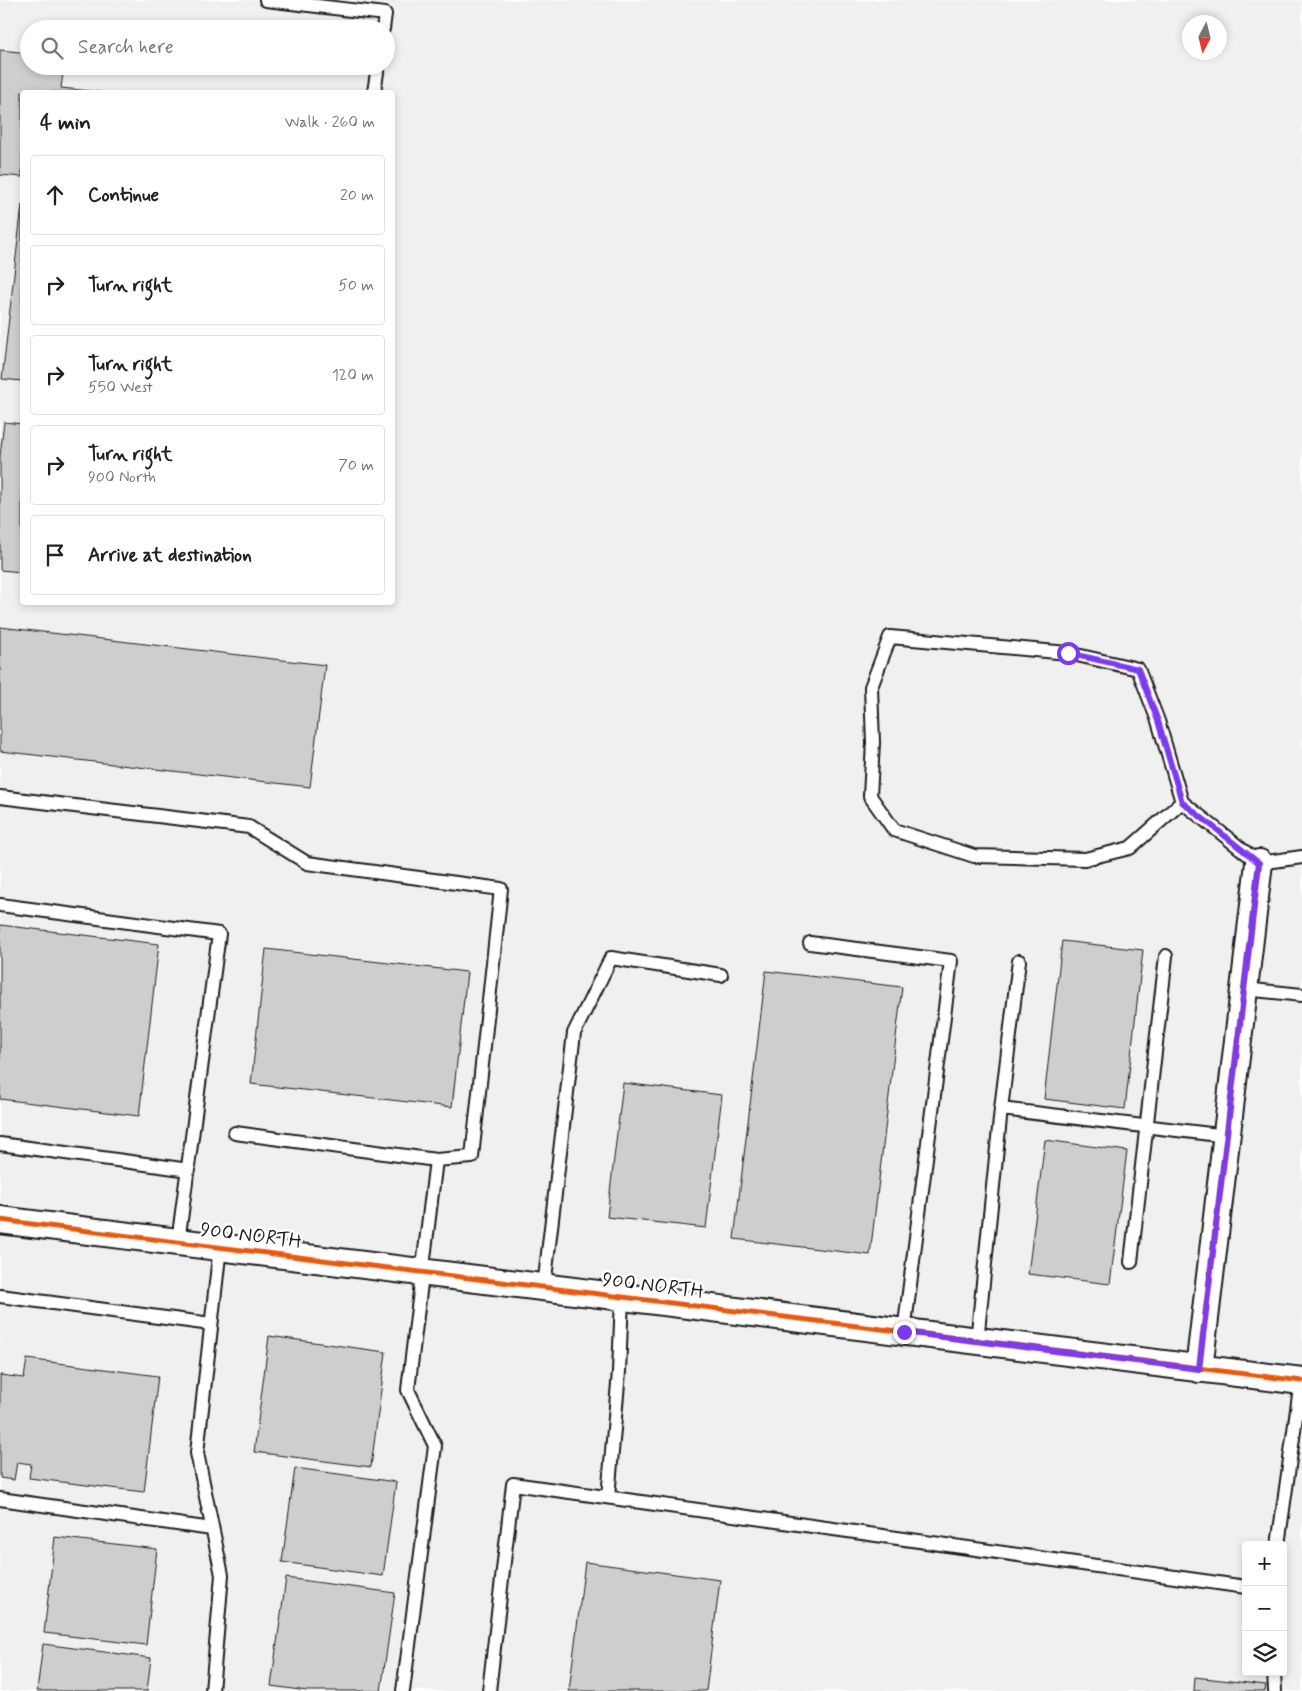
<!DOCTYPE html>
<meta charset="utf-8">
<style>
:root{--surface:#fff;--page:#f2f2f2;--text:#202124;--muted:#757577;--line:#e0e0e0}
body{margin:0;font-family:Mynerve,sans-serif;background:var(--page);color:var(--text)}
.controls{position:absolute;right:15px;bottom:15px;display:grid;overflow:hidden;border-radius:5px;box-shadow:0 2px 8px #0003}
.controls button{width:45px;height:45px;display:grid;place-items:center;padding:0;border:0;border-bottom:1px solid var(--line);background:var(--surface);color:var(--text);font:25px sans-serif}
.compass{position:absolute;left:1182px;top:15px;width:45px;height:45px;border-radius:50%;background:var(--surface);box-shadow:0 2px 8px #0003;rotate:187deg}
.stop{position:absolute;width:15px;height:15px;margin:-11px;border:4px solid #7c3aed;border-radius:50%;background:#fff}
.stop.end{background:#7c3aed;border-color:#fff;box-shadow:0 1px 5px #0008}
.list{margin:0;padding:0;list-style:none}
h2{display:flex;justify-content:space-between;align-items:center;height:65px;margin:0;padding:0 20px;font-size:21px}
h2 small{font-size:16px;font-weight:400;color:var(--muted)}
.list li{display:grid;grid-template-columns:32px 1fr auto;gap:15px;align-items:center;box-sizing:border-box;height:80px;margin:0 10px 10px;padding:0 10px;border:1px solid var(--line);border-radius:5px}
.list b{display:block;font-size:19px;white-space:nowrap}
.list p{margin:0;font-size:16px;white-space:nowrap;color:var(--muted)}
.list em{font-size:16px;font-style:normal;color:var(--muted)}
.icon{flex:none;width:28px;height:28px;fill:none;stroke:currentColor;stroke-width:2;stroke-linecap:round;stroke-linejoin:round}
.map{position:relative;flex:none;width:1302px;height:1691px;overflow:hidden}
.search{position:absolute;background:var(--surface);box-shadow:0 2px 8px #0003;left:20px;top:20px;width:375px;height:55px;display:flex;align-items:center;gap:12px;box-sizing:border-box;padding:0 18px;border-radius:28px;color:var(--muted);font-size:19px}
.panel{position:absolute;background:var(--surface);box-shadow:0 2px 8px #0003;left:20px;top:90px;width:375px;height:515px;border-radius:5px}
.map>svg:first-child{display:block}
.built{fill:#f0f0f0;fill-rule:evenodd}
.building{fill:#cecece;stroke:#1c1c1c}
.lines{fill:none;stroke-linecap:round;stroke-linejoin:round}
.service-casing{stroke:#1c1c1c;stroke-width:16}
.minor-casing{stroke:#1c1c1c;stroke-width:30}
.service{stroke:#fff;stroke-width:12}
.minor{stroke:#fff;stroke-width:26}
.cycleway-casing{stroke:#fff;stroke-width:8}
.cycleway{stroke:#e8590c;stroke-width:5}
.route{stroke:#7c3aed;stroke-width:6}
.labels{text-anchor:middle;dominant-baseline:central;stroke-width:5;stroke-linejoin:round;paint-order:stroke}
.street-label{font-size:20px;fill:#1c1c1c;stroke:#fff}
</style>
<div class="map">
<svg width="1302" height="1691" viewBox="0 0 1302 1691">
<rect width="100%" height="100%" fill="#fff"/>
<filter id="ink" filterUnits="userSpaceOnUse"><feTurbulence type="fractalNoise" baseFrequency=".02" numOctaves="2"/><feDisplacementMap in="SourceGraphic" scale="10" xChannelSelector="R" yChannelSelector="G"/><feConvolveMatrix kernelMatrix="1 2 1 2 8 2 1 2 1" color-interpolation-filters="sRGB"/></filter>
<g filter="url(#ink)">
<path class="built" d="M0,0h1302v1691h-1302zM1190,22h30v30h-30zM29,29h357v37h-357zM22,92h370v510h-370zM1246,1545h37v127h-37z"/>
<g class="building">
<polygon points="0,50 29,53 29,66 64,66 61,88 99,92 22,92 22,177 0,175"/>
<polygon points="22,205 22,381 2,379"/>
<polygon points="4,422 22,424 22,572 0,570 0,456"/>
<polygon points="0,627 325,665 310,787 0,751"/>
<polygon points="0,925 159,944 139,1116 0,1099"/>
<polygon points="1062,941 1143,950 1125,1109 1044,1099"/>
<polygon points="266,949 467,972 452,1107 251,1084"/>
<polygon points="766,971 902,987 870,1255 734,1239"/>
<polygon points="623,1083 722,1095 706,1228 607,1217"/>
<polygon points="1045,1140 1127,1151 1110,1284 1028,1274"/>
<polygon points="269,1336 386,1352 371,1467 254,1452"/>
<polygon points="27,1359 158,1376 144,1492 29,1478 31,1464 17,1462 14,1480 0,1478 0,1375 24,1378"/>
<polygon points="295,1468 396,1482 383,1576 282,1562"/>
<polygon points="55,1537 157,1549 146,1645 44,1633"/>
<polygon points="585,1562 720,1580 706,1691 569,1691"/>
<polygon points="286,1578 395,1593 381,1691 307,1691 271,1686"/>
<polygon points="43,1644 151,1658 147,1691 37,1691"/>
<polygon points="1195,1677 1266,1685 1265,1691 1194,1691"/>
</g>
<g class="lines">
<g class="service-casing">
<g id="service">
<polyline points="266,0 385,14 383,29"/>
<polyline points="374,92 378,66"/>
<polyline points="0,797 249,827 307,863 501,889 472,1157 436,1160 408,1390 435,1446 403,1691"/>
<polyline points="1182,802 1130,848 1085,859 974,856 894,830 870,796 873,743 871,687 890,637 1068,653 1138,669 1158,721 1182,802 1259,863 1302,857"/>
<polyline points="0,905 219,934 178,1242"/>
<polyline points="810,943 951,961 904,1332"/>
<polyline points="1019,961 1001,1109 1227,1136"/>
<polyline points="1244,989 1302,995"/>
<polyline points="235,1133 436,1160"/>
<polyline points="0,1144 189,1170"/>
<polyline points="1131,1262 1166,956"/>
<polyline points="544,1287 574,1033 611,958 721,975"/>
<polyline points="0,1296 211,1324"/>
<polyline points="977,1341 1001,1109"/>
<polyline points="608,1497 619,1372 622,1297"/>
<polyline points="0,1499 212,1529"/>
<polyline points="1278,1545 1301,1381"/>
<polyline points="1274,1672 1275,1691"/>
<polyline points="212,1691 222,1575 197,1453 220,1247"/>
<polyline points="489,1691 513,1484 1246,1587"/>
</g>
</g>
<g class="minor-casing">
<g id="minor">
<polyline points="0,1220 1302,1381"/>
<polyline points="1199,1369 1259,863"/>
</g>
</g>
<use href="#service" class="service"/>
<use href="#minor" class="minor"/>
<g class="cycleway-casing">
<g id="cycleway">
<polyline points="0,1220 1302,1381"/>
<polyline points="1199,1369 1259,863"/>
</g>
</g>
<use href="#cycleway" class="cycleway"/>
</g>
</g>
<g class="lines" filter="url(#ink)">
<polyline class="route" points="904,1332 1199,1369 1259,863 1182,802 1158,721 1138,669 1068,653"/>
</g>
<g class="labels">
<g class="street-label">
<text transform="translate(251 1236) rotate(7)">900 NORTH</text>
<text transform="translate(653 1286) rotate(7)">900 NORTH</text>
</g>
</g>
</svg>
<div class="controls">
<button>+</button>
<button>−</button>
<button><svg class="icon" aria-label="layers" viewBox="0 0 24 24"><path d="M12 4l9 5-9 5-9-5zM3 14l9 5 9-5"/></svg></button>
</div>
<svg class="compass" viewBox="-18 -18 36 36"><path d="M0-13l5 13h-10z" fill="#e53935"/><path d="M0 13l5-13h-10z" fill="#757577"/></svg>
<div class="stop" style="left:1068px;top:653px"></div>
<div class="stop end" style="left:904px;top:1332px"></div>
<div class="search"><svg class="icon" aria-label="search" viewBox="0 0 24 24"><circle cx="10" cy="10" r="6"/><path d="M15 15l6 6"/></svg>Search here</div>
<section class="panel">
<h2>4 min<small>Walk · 260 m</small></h2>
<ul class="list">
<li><svg class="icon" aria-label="ahead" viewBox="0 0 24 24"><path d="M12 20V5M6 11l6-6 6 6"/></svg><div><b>Continue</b></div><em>20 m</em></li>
<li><svg class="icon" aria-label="right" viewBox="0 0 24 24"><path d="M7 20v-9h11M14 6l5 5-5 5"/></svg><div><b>Turn right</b></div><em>50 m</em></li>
<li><svg class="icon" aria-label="right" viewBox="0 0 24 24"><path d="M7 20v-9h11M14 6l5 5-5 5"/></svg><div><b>Turn right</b><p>550 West</p></div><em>120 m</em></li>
<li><svg class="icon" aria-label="right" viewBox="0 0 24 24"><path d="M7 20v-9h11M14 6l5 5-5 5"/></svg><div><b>Turn right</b><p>900 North</p></div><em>70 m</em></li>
<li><svg class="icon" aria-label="arrive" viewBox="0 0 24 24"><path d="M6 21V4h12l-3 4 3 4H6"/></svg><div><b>Arrive at destination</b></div></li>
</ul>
</section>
</div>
